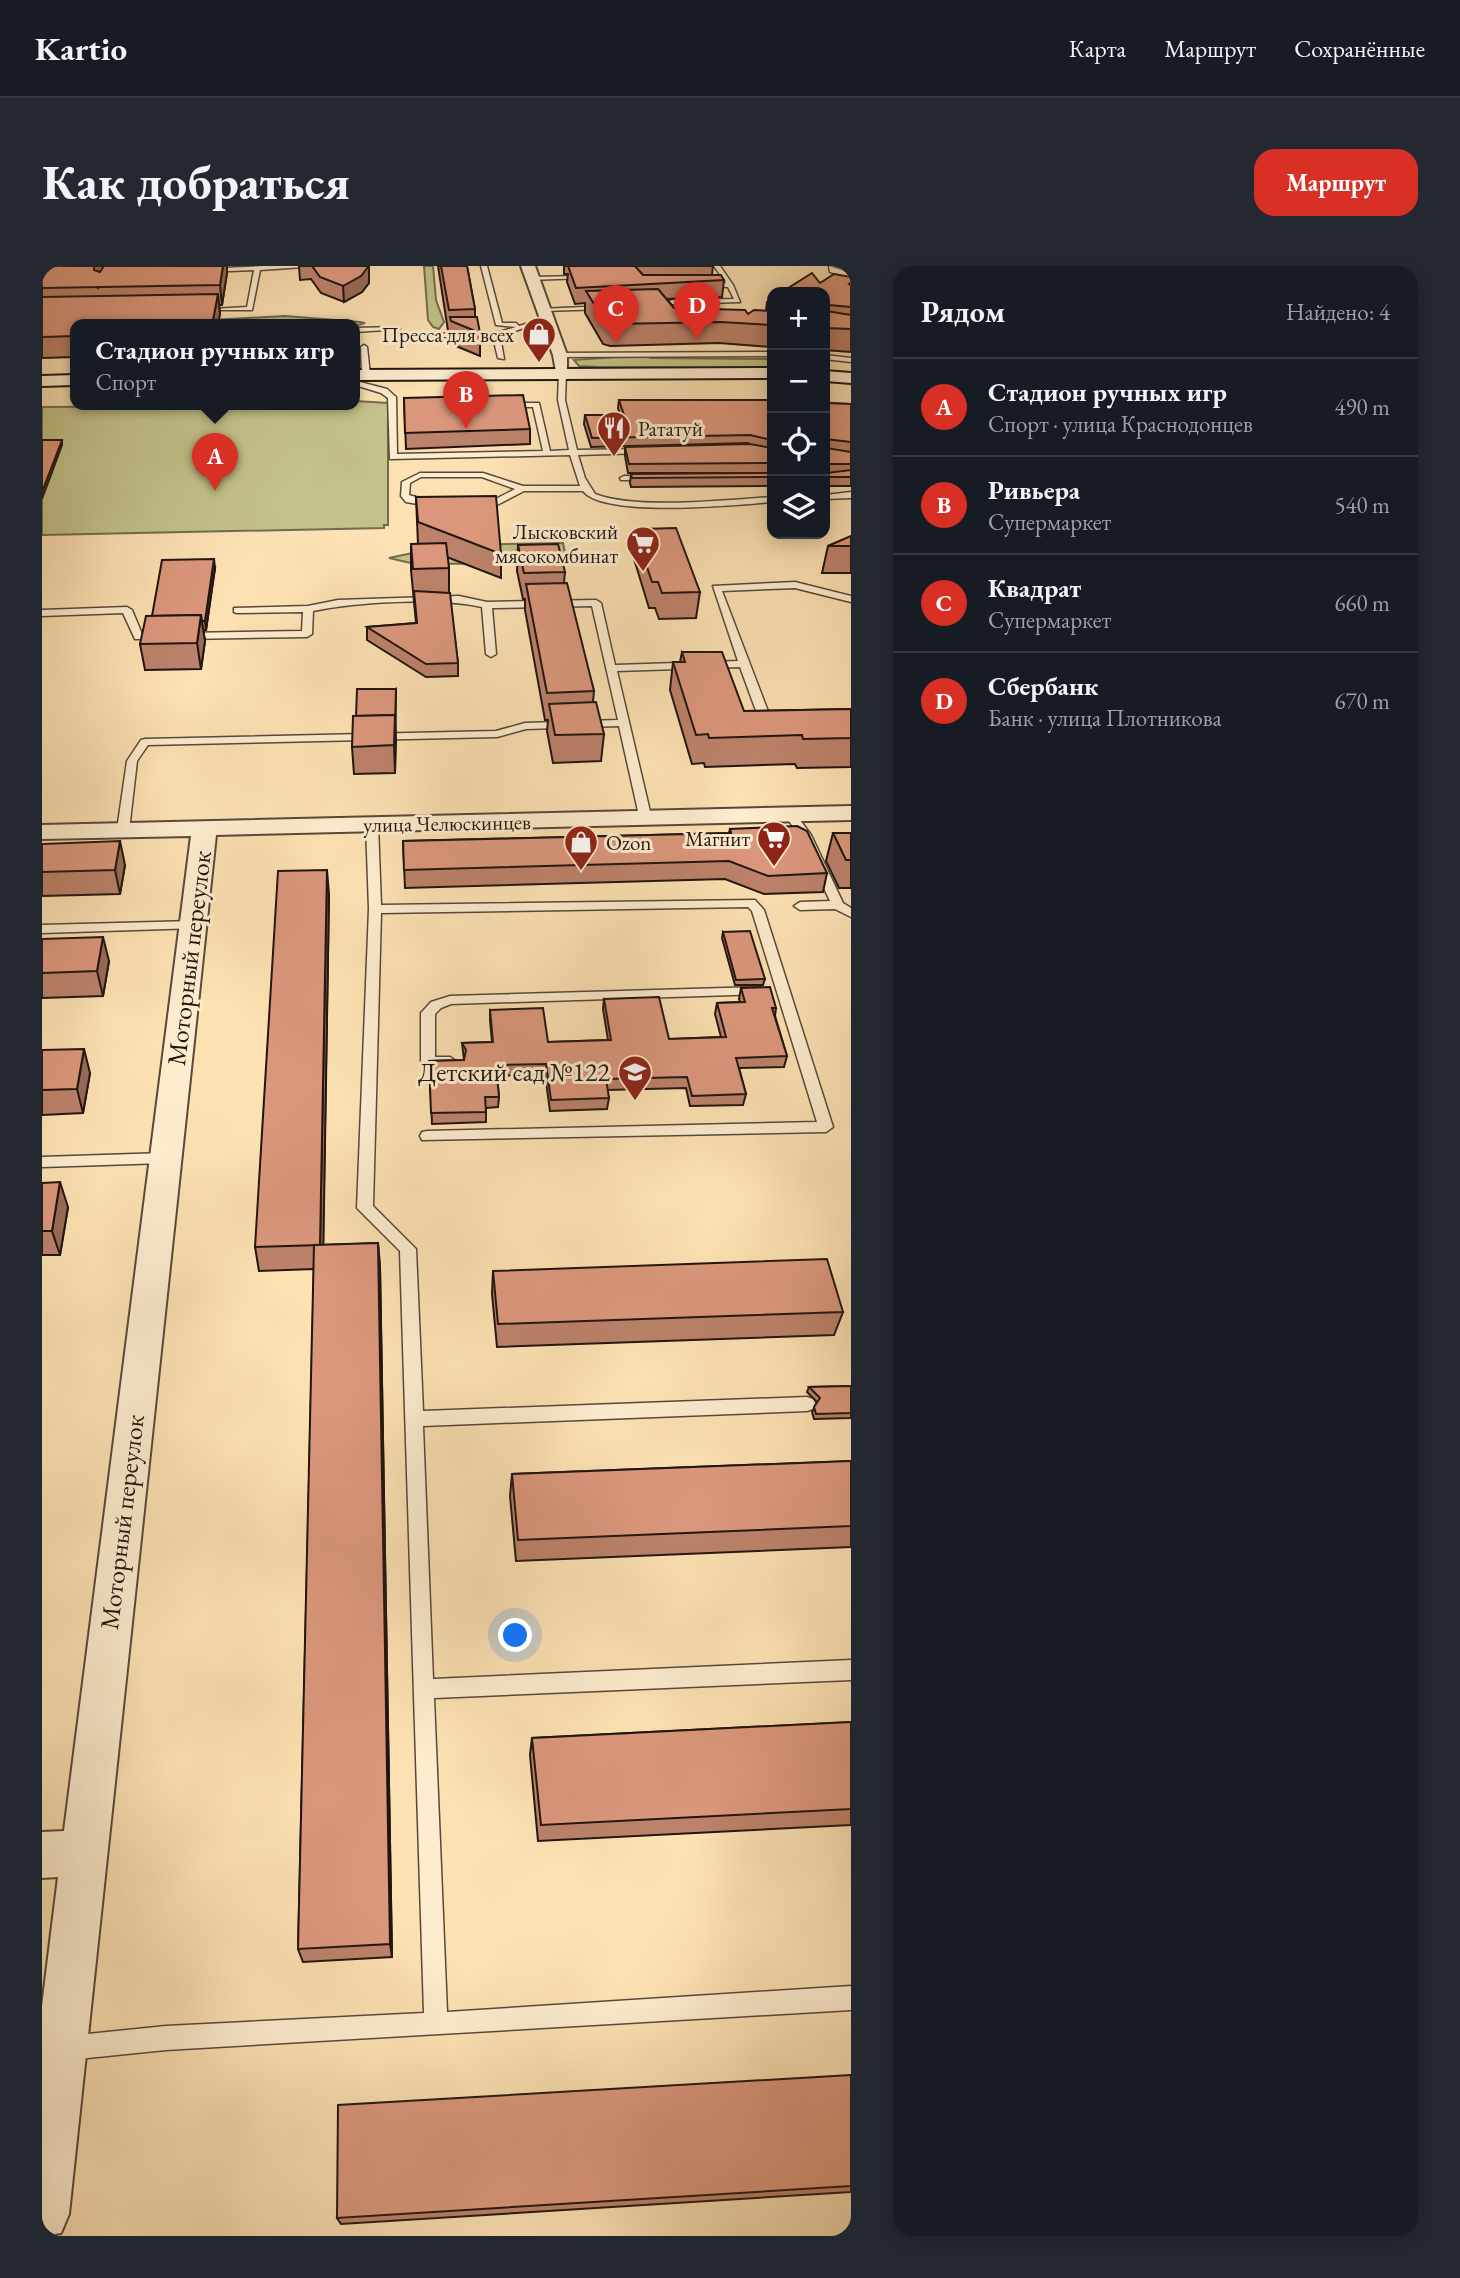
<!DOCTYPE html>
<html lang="ru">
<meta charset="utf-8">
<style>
:root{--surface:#171b24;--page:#242831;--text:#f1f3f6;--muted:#9ea1a6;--line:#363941;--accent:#d93025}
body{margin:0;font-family:"EB Garamond",serif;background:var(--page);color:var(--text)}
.controls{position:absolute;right:21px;top:21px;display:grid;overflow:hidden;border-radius:14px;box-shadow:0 4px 18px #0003}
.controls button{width:63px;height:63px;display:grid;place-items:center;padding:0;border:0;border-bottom:2px solid var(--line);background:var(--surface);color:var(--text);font:35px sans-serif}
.you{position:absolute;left:474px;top:1370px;width:24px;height:24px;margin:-18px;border:5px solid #fff;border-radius:50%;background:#1a73e8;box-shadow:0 0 0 10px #1a73e833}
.badge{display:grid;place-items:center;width:46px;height:46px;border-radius:50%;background:var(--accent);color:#fff;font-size:23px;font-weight:700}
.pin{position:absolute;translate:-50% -58px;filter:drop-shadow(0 2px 4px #0008)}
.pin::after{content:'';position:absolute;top:37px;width:24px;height:21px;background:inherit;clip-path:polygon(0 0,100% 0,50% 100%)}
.popup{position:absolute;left:28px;top:53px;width:290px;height:91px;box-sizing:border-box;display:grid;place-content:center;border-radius:14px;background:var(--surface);filter:drop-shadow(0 2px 5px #0005);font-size:23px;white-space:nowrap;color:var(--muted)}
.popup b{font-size:26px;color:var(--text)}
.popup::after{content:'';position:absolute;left:50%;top:100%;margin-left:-14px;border:14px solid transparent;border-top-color:var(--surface)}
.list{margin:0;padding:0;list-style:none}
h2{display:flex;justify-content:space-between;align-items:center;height:91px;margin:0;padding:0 28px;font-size:30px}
h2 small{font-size:23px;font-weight:400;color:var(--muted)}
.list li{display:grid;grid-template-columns:46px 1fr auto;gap:21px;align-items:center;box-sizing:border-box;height:98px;padding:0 28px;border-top:2px solid var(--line)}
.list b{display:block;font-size:26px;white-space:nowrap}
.list p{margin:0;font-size:23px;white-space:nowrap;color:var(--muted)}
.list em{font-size:23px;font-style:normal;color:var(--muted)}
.icon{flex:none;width:38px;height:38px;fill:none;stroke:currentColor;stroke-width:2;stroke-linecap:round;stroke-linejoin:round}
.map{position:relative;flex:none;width:809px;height:1970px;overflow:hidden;border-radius:21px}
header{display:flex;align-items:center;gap:42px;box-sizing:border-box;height:98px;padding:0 35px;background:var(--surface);border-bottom:2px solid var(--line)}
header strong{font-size:33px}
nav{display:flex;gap:38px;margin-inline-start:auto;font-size:24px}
.intro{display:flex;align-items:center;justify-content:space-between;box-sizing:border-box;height:168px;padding:0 42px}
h1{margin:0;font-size:49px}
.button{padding:18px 32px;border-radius:21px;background:var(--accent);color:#fff;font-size:24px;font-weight:700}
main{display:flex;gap:42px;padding:0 42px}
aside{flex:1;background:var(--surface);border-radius:21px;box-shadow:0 4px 18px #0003}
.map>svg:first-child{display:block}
.green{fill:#c3c28a;stroke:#726c4d;stroke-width:2}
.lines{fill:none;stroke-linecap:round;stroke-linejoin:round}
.lane-casing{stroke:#574839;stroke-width:3}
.street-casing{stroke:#574839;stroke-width:4}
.secondary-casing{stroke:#201510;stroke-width:4}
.lane{fill:#fdecce;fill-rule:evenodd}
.street{fill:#fdecce;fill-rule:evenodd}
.secondary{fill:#fdecce;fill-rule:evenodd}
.wall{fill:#bc826b;stroke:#201510;stroke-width:2}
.shaded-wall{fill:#996a57;stroke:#201510;stroke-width:2}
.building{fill:#db977c;stroke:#201510;stroke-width:2}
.labels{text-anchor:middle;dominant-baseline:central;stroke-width:6;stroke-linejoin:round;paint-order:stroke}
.far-poi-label{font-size:21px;fill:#201510;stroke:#fdecce;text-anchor:end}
.far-street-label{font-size:21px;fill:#201510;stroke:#fdecce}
.street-label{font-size:26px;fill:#201510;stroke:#fdecce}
.poi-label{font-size:26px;fill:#201510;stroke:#fdecce;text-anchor:end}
</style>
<header>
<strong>Kartio</strong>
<nav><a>Карта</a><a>Маршрут</a><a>Сохранённые</a></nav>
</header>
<div class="intro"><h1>Как добраться</h1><a class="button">Маршрут</a></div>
<main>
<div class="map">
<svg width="809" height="1970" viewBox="0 0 809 1970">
<rect width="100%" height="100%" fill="#fce1b3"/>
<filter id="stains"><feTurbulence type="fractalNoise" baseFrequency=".00286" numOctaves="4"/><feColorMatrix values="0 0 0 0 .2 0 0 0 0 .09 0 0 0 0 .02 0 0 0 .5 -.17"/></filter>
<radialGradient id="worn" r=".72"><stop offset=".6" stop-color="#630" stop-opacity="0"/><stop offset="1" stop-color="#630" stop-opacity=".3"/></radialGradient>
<g class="green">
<polygon points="382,0 391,0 394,34 402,56 397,63 391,61 386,54"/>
<polygon points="243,50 318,56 323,57 313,60 186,59 170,54"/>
<polygon points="601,89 609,92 730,93 730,102 557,101 537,100 532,94"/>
<polygon points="313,135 346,137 346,259 342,259 342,262 0,269 0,141 313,139"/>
<polygon points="521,277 525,297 373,298 347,292 408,279"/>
</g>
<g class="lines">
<g class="lane-casing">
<g id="lane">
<polygon points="222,0 276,0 218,4 210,44 153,44 205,41 212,4 164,6 162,3"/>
<polygon points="439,0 445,0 460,57 474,57 477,60 491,56 494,58 458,70 462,93 456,92 451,71 373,71 375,68 454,67 474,61 454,59"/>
<polygon points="672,0 678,0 691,19 698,36 631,38 615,41 615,39 631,34 692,33 686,21 657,20 684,17"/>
<polygon points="787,0 809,7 809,11 788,6"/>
<polygon points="489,11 540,10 543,12 487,14"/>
<polygon points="565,40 563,43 501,45 498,43"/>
<polygon points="313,62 355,61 358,63 313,66"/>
<polygon points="322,79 325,81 328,109 324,111 320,109 319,81"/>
<polygon points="730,86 730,90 518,91 514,89 518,87"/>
<polygon points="783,89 809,92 809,96 783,93"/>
<path d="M517,106l7,2 -1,26 12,50 68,-1 4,2 -4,2 -67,2 7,23 10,16c40,16 132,6 177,3v5c-36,3 -168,16 -189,-11h-59l-27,14 -25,2v-4l20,-2 23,-12 -33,-12h-61l-11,6 -1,12 30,9 -4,3 -29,-5 -5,-6 1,-14 18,-9h63l40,13h57l-10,-31 -180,4 -2,-61 -7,-5 -26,-8 1,-4 31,8 9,8 1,57 146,-3 -10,-44h-32l3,-4h35l11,48 19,-1 -11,-50z"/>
<polygon points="582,210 609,210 613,212 609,214 579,214 578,212"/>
<polygon points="809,226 809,232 783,233 783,229"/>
<path d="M753,316l56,14v6l-56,-14 -73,3 52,136 -1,2 -6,1 -5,-3 -22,-60 -123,4 35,149 -2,2h-8l-2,-2 -21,-94 -93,3 -29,8 -349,8 -11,16 -8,69 -6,3 -6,-3 10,-69 14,-21 4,-1 351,-8 29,-8 93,-3 -26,-114 -100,2 4,46 -5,3 -5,-3 -4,-47c-44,-10 -125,-5 -169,4l-1,23 -5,3 -122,2 -5,-3 5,-3 117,-2 1,-19 -66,1 -3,-1v-4l74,-2 30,-6 121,-4 28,6 109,-2 5,3 14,62 123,-4 -25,-75z"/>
<polygon points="85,341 90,344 100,368 124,369 124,373 93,373 81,347 0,350 0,344"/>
<polygon points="748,545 752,546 769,569 801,637 809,642 809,651 793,643 758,644 752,640 758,636 788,635 757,569 742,548"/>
<polygon points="330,556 336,559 339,639 713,634 722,644 791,861 784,866 380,874 378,870 380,866 385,865 775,856 710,645 706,641 339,647 331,940 374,983 381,1145 765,1131 771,1133 774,1138 771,1143 765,1145 381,1160 391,1413 809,1394 809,1414 392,1432 405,1746 809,1720 809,1744 124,1784 26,1794 18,1790 14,1782 18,1774 26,1770 124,1760 382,1747 358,985 315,942 327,643 324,559"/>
<polygon points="151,655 155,656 155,662 0,667 0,659"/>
<path d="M718,721l7,4 -2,3 -314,10 -10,4 -6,6v43h15l7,5c-7,7 -29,7 -36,0v-49l10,-11 19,-6z"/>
<polygon points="123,887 130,892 123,897 0,901 0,891"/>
</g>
</g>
<g class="street-casing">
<g id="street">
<polygon points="479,0 493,0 525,89 525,111 515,111 511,89"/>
<polygon points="809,540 809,554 174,569 27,1948 19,1967 0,1970 0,1740 16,1611 0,1612 0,1566 22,1565 149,570 0,573 0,559"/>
</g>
</g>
<g class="secondary-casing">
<g id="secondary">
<polygon points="730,102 730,112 313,114 313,104"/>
<polygon points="783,105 809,107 809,117 783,115"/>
<polygon points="33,109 33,119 0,120 0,110"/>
</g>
</g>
<use href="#lane" class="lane"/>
<use href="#street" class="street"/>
<use href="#secondary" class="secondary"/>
</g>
<g class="wall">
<polygon points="0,0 185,7 180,39 177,39 178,48 33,59 33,91 0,92"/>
<polygon points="257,0 327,0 327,17 320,26 302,36 279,27 269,13 258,14"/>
<polygon points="396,0 425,0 433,43 433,51 438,67 438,90 409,78 408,65 406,65"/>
<polygon points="522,0 671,0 670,9 682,14 680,31 625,33 632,42 706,48 724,45 725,36 730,32 730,81 677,77 568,80 561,78 543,47 543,37 533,38 525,16 526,8 522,8"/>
<polygon points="778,17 809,19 809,86 783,84 783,26"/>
<polygon points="362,132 488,163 488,178 364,183"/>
<polygon points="577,134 730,134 730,220 589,221 588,217 589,208 730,207 586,207 583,190 583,181 707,177 549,181 542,158 543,149 578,149 576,142"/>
<polygon points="783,137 809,138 809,220 783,220"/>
<polygon points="374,231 459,288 459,312 405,291 407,302 407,326 416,397 416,410 384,411 325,374 325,361 374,357 369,304 369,278 376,278"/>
<polygon points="600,263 658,326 654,352 617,353 613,342 607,342 592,293 594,268 599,267"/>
<polygon points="809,270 809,307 780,307 786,280"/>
<polygon points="476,279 523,306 522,317 552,425 551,436 562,468 559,495 511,497 505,465 506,454 503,454 483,344 483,333 481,333 475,305"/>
<polygon points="173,302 164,364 161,364 163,375 159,403 103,404 98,378 110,350"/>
<polygon points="640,386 702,445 809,443 809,501 755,502 753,498 663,501 662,497 650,498 628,424 631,396 638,396"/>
<polygon points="354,423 353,507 312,508 310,481 314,450"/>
<polygon points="688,563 785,607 781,626 722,628 683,613 363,622 361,575 687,567"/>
<polygon points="791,567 809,567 809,622 797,622 784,595"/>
<polygon points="0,578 83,599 78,628 0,630"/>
<polygon points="287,628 281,979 336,977 338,1001 350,1691 261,1696 256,1683 272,1003 217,1005 213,981"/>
<polygon points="681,666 723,713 721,719 693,719 680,672"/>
<polygon points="0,673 67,695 61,730 0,732"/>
<polygon points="699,722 734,742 733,750 745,790 742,801 697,802 704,828 701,839 648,840 644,822 565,824 567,832 565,843 508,845 503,808 455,810 457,831 456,841 444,842 444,856 390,858 387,795 422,794 420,777 450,776 448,754 448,744 506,776 566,774 561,743 562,733 627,773 679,771 673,748 675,737 698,736 697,733"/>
<polygon points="0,784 48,807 41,847 0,849"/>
<polygon points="0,917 26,941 18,989 0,989"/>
<polygon points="451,1005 801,1046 792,1069 455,1081 450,1028"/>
<polygon points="809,1120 809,1152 772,1153 770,1146 775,1136 765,1126 767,1121"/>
<polygon points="809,1195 809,1281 474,1295 468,1230 470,1208"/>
<polygon points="809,1456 809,1559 496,1575 488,1489 490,1472"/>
<polygon points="809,1809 809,1926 299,1958 295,1952"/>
</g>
<g class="shaded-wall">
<polygon points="14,0 71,0 55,18 56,23 53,9"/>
<polygon points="181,0 185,0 185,7 180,39 178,19"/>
<polygon points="327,0 327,17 320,26 302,36 301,20"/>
<polygon points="176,28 178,48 176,59 170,59"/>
<polygon points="20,174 20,179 0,233 0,226"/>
<polygon points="172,293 173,302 164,364 163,355"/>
<polygon points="159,349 163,375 159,403 155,377"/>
<polygon points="353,449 354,476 353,507 352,479"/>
<polygon points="78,575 83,599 78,628 73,604"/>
<polygon points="285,604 287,628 281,1003 278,979"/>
<polygon points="61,671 67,695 61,730 55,705"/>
<polygon points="42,783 48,807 41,847 35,823"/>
<polygon points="18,916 26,941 18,989 10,965"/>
<polygon points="336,977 338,1001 350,1691 348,1678"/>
</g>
<g class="building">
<polygon points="0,0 52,0 52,4 58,6 62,0 181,0 178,19 0,22"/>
<polygon points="270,0 326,0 326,1 319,10 301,20 278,11"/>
<polygon points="399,0 425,0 433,43 407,44"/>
<polygon points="526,0 593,0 601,9 679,9 682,14 534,22"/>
<polygon points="770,7 778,17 792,8 809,11 809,16 807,18 809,19 809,41 787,39 784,45 809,49 809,63 783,62 783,26 740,26"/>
<polygon points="616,23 632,42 703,44 706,48 712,44 730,45 730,59 679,56 570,58 563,56 544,25"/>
<polygon points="176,28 170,59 33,59 33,70 0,71 0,31"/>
<polygon points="408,51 435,51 438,67 409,55"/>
<polygon points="481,129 488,163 363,167 362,132"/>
<polygon points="577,134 730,134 730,174 708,169 550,172 543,149 582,149"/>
<polygon points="783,137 809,138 809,176 783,173 784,182 809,186 809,198 783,198 785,207 809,204 809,211 783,211"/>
<polygon points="0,174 20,174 0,226"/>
<polygon points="708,178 730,182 730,197 587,198 583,181"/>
<polygon points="730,207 730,211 590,212 589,208"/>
<polygon points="454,230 459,288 376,256 374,231"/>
<polygon points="634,262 658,326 620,327 616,316 610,316 594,268 602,267 600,263"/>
<polygon points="809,270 809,280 786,280"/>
<polygon points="404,277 407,302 371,303 369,278"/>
<polygon points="516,278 523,306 482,307 476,279"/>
<polygon points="172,293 163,355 160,355 159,349 110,350 120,294"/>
<polygon points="525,317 552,425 505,427 484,318"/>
<polygon points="372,325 408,327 416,397 384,398 325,361 375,357"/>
<polygon points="159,349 155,377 98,378 104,350"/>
<polygon points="640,386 680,386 702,445 809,443 809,472 761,473 760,469 667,472 666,468 654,469 631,396 643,396"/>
<polygon points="315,423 354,423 353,459 353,449 314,450"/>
<polygon points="554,436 562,468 513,469 507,438"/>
<polygon points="353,449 352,479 310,481 311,450"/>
<polygon points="755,560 765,565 785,607 726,610 687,595 362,604 361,575 689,567 688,563"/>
<polygon points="791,567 809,567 809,594 804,594"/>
<polygon points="78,575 73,604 0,606 0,578"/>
<polygon points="285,604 278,979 213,981 236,605"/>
<polygon points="708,665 723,713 694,714 681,666"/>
<polygon points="61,671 55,705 0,707 0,673"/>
<polygon points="728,721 734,742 730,742 745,790 694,792 704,828 650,830 645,811 564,813 567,832 509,834 504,798 454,799 457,831 443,831 444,846 389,847 387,795 422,794 424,784 420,777 451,776 448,744 501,742 506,776 569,774 562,733 617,731 627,773 684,771 675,737 703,736 699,722"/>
<polygon points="42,783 35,823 0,824 0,784"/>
<polygon points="18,916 10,965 0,965 0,917"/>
<polygon points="336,977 348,1678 256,1683 272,979"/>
<polygon points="785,993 801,1046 456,1058 451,1005"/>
<polygon points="809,1120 809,1147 774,1148 772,1141 778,1132 767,1121"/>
<polygon points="809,1195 809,1260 476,1274 470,1208"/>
<polygon points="809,1456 809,1543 499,1559 490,1472"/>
<polygon points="809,1809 809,1920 295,1952 296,1839"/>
</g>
<defs>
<g id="shop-pin" transform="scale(1.75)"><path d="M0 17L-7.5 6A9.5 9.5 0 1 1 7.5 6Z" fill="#8f2418" stroke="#fdecce"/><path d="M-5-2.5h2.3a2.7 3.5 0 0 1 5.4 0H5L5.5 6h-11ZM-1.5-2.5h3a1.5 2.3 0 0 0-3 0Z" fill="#fff"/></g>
<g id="restaurant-pin" transform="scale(1.75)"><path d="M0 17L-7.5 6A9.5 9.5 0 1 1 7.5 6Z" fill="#8f2418" stroke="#fdecce"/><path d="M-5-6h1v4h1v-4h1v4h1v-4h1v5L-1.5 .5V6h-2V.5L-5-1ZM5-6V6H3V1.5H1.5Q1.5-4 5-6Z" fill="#fff"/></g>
<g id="supermarket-pin" transform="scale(1.75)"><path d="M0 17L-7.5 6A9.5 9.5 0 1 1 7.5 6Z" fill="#8f2418" stroke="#fdecce"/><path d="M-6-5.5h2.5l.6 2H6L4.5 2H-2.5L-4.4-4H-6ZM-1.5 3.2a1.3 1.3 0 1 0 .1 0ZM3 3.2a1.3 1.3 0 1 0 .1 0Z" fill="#fff"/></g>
<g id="school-pin" transform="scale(1.75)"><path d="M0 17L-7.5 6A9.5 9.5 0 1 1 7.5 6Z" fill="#8f2418" stroke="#fdecce"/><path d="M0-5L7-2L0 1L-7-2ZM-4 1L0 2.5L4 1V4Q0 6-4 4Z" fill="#fff"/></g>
</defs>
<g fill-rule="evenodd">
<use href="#shop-pin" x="497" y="68"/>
<use href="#restaurant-pin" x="572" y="162"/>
<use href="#supermarket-pin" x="601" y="277"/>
<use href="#supermarket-pin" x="732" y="572"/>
<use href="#shop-pin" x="539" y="576"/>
<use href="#school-pin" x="593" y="806"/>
</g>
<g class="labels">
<g class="far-poi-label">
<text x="472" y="68">Пресса для всех</text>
<text x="596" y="162" text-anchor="start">Рататуй</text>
<text x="576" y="265">Лысковский<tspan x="576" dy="24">мясокомбинат</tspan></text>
<text x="708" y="572">Магнит</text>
<text x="564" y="576" text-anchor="start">Ozon</text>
</g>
<g class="far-street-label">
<text transform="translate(405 557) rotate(-1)">улица Челюскинцев</text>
</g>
<g class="street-label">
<text transform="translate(147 692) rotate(-83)">Моторный переулок</text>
<text transform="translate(80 1256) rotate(-83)">Моторный переулок</text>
</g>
<g class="poi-label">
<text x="568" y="806">Детский сад №122</text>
</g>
</g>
<rect width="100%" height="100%" filter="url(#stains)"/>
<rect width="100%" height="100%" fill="url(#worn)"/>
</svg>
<div class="controls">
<button>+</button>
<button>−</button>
<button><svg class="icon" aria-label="locate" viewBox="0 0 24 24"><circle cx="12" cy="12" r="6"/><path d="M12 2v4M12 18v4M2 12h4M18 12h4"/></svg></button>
<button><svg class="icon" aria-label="layers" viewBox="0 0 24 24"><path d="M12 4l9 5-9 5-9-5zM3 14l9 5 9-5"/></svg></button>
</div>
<div class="you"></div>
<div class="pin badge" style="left:173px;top:225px">A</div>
<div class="popup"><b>Стадион ручных игр</b>Спорт</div>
<div class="pin badge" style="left:424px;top:163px">B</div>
<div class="pin badge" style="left:574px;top:77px">C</div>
<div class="pin badge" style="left:655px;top:74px">D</div>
</div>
<aside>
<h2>Рядом<small>Найдено: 4</small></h2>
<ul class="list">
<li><span class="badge">A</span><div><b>Стадион ручных игр</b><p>Спорт · улица Краснодонцев</p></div><em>490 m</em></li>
<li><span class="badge">B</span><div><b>Ривьера</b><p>Супермаркет</p></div><em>540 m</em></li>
<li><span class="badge">C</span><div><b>Квадрат</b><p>Супермаркет</p></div><em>660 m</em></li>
<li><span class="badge">D</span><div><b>Сбербанк</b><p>Банк · улица Плотникова</p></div><em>670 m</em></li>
</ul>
</aside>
</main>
